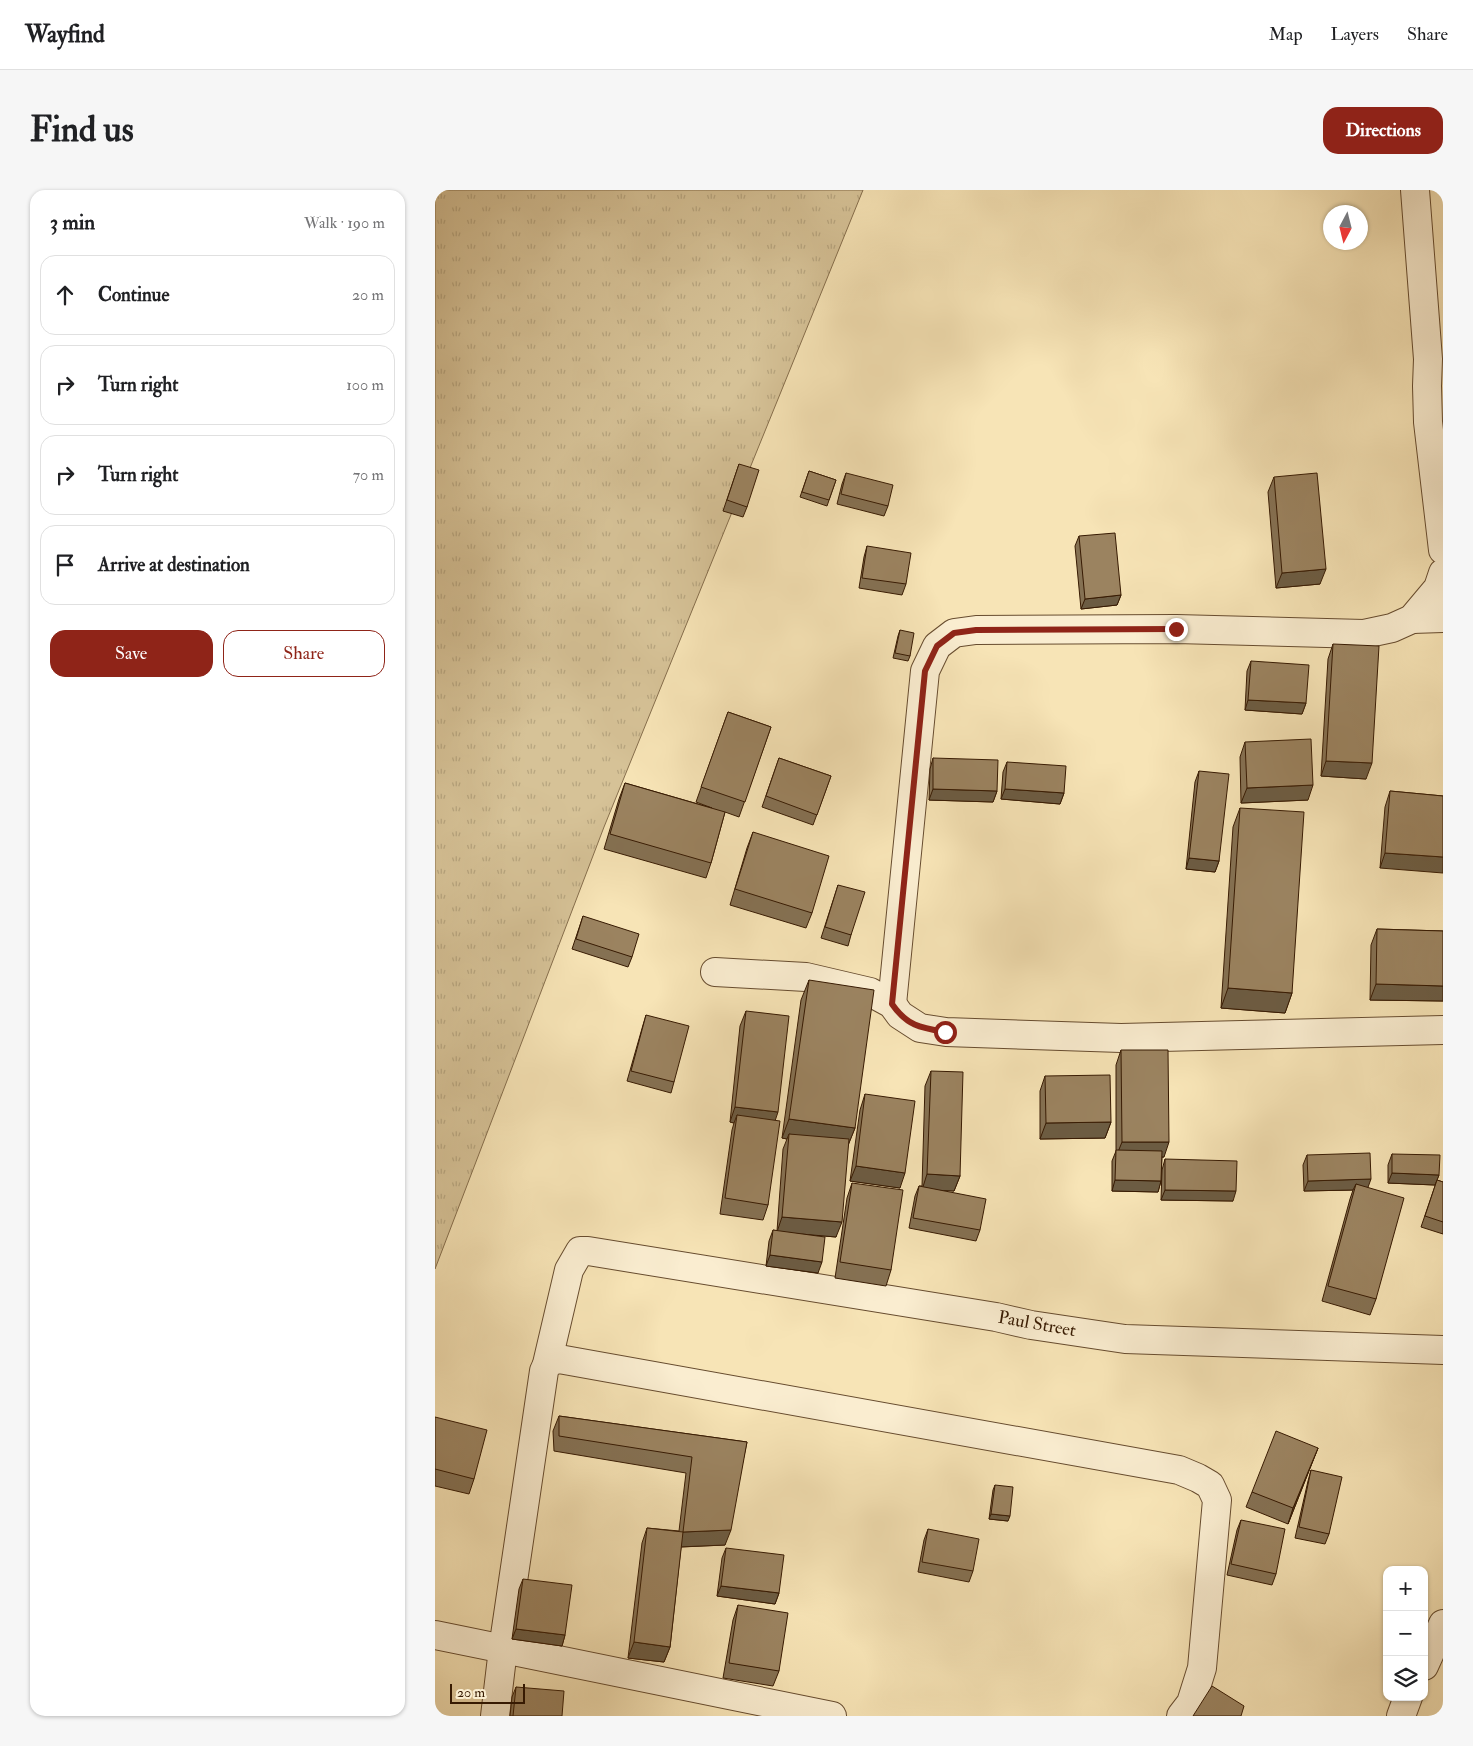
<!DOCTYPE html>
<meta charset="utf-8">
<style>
:root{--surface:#fff;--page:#f6f6f6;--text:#202124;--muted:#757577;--line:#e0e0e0;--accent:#8f2418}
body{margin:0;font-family:"IM FELL Double Pica",serif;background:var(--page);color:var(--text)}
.controls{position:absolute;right:15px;bottom:15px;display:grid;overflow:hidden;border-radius:10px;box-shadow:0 1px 4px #0004}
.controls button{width:45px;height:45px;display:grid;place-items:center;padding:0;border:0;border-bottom:1px solid var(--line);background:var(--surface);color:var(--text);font:25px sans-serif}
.compass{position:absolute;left:888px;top:15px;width:45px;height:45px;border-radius:50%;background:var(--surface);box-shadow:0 1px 4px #0004;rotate:187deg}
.scale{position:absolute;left:15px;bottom:12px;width:75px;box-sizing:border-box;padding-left:5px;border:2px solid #371a02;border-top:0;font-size:14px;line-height:18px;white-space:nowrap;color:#371a02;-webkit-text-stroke:4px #faedd0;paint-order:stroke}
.stop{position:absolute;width:15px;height:15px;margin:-11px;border:4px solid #8f2418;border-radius:50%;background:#fff}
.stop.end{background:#8f2418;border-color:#fff;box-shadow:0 1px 5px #0008}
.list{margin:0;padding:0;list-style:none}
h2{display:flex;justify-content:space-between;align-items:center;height:65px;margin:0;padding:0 20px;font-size:21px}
h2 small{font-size:16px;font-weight:400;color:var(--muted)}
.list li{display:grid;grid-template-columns:32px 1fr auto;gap:15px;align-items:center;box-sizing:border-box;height:80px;margin:0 10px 10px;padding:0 10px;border:1px solid var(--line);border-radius:15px}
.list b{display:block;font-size:19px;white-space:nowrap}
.list em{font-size:16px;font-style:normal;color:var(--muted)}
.actions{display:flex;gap:10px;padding:15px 20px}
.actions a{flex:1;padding:11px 0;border:1px solid var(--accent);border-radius:15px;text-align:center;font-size:18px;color:var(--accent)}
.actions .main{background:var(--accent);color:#fff}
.icon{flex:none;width:28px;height:28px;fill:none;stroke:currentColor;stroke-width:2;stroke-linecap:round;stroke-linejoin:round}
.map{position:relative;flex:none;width:1008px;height:1526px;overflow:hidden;border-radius:15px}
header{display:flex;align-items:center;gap:30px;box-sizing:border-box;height:70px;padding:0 25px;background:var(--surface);border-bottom:1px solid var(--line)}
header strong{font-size:24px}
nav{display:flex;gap:28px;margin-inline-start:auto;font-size:18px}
.intro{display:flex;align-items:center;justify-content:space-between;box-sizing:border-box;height:120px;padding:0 30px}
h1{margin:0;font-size:35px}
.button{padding:12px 22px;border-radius:15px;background:var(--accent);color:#fff;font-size:18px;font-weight:700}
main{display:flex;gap:30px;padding:0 30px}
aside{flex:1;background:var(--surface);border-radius:15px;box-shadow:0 1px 4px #0004}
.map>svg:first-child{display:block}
.grass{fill:url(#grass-tufts);stroke:#866e4c}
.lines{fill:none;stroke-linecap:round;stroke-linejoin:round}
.minor-casing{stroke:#674c2f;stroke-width:30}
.minor{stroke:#faedd0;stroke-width:28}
.wall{fill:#857153;stroke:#371a02}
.shaded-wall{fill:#6c5c43;stroke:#371a02}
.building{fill:#9b8360;stroke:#371a02}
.route{stroke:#8f2418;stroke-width:6}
.labels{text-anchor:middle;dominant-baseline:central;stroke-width:4;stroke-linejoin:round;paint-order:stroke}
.street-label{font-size:18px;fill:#371a02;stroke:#faedd0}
</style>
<header>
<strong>Wayfind</strong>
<nav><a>Map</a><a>Layers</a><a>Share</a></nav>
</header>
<div class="intro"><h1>Find us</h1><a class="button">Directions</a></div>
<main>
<aside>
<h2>3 min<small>Walk · 190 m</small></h2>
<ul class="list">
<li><svg class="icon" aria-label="ahead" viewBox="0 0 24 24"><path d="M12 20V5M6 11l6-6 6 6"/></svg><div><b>Continue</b></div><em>20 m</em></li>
<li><svg class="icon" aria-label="right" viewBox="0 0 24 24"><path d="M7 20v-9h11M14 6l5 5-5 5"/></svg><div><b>Turn right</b></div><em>100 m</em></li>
<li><svg class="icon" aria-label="right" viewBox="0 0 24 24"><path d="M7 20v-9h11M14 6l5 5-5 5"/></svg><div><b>Turn right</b></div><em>70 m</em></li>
<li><svg class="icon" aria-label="arrive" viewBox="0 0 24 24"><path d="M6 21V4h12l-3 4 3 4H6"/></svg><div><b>Arrive at destination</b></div></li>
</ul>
<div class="actions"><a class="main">Save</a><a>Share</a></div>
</aside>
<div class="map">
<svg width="1008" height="1526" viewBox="0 0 1008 1526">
<defs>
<pattern id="grass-tufts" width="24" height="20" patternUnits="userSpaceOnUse" patternTransform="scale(1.25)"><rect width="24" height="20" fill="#d6c297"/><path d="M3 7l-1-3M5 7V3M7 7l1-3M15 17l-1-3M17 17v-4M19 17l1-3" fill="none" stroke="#b8a680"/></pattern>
</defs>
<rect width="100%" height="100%" fill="#f7e4b6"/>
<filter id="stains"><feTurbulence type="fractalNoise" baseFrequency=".004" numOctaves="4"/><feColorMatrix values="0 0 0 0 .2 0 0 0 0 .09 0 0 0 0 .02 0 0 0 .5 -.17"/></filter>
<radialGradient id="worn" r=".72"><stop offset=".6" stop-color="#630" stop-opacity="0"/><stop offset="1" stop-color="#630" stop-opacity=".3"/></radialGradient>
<polygon class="grass" points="0,0 428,0 169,637 0,1079"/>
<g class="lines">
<g class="minor-casing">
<g id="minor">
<polyline points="980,0 993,169 992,196 993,232 1008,360"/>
<polyline points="977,429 1008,428"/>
<polyline points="280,782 371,787 435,802 457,814 465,825 485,838 511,842 686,848 1008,840"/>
<polyline points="457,814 490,481 502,456 519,443 541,440 741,439 929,444 957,438 977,429 1003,398 1008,383"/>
<polyline points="112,1174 134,1080 145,1061 153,1061 561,1127 596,1135 690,1149 1008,1160"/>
<polyline points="0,1445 397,1526"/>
<polyline points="989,1476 1008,1434"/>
<path d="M60,1526l8,-67 41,-278c3,-8 7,-10 15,-12l620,111 19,8 12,7 7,15 -15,168 -11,35 -10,13"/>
<polyline points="966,1526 973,1507"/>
</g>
</g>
<use href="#minor" class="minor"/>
</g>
<g class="wall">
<polygon points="304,274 312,317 308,327 288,321"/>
<polygon points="374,281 401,290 392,316 365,307"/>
<polygon points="411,283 453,316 449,326 402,314 407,294"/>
<polygon points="839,287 885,394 841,398 833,302"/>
<polygon points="644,346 686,405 682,415 646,419 640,356"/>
<polygon points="432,356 471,394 467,405 424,398 429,367"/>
<polygon points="465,440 475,466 473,471 458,468 463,446"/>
<polygon points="898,454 931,589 886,586 893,469"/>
<polygon points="816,471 871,513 867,524 810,520 812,481"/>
<polygon points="293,522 336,537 304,627 290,622 276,673 271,688 169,659 184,609 190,593 277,618 261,612"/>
<polygon points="810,552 873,610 806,613 805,567"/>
<polygon points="344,568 396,586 378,635 327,617"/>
<polygon points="498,568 562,601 558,612 494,610 495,579"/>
<polygon points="572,572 629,603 625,614 566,609 568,582"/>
<polygon points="764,581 784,671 780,682 751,679 760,592"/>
<polygon points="955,601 1008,606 945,678 950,617"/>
<polygon points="805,618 857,803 850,823 786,818 798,637"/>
<polygon points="318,642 377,723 371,738 295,715 312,658"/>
<polygon points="403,695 416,745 413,756 386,748"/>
<polygon points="148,726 197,767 193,777 137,759"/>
<polygon points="942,739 1008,741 1008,811 935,810 936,755"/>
<polygon points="374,790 420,938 413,955 401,1047 368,1044 383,1083 331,1076 334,1051 338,1040 342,1041 348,959 352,949 347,948 366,810"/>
<polygon points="311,821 333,1015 328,1030 285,1024 297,940 299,933 295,932 305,836"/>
<polygon points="211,825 239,892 236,903 192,891 208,835"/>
<polygon points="686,860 729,967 727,967 726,991 723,1002 677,1001 677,971 681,961 681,875"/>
<polygon points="496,881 525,986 519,1001 507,1000 545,1040 541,1051 474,1038 480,1006 484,996 487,996 490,896"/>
<polygon points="610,886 676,932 670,948 605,949 605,901"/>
<polygon points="430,904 465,998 415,991 425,920"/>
<polygon points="957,964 1004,985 1000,995 953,993 953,975"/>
<polygon points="872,965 933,998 941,1109 935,1125 887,1111 915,1009 918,1000 869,1001 868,975"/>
<polygon points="730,969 798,1011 726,1010 727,980"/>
<polygon points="1002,990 1008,992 1008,1044 986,1037"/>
<polygon points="417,993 456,1080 451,1096 400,1088 412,1008"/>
<polygon points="124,1226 312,1252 290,1355 246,1357 235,1457 229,1472 193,1468 207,1353 212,1338 244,1341 251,1283 119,1261 118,1241"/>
<polygon points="0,1227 39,1289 34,1304 0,1296"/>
<polygon points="883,1258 853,1334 811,1317 817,1302"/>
<polygon points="876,1280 894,1344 890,1354 860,1348 873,1291"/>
<polygon points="560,1295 573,1331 554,1329 558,1300"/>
<polygon points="806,1330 841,1384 837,1395 792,1385 802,1340"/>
<polygon points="493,1339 538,1381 534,1392 483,1382 489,1350"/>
<polygon points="291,1358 344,1403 340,1414 282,1406 287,1368"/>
<polygon points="88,1389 130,1445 127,1456 77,1449 84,1399"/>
<polygon points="303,1415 344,1481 338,1496 288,1488 298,1430"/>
<polygon points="81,1497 127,1526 75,1526 77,1507"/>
</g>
<g class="shaded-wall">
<polygon points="891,379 885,394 841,398 847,383"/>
<polygon points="686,405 682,415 646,419 650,409"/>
<polygon points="813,510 871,513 867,524 810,520"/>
<polygon points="891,571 937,573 931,589 886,586"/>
<polygon points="878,595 873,610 806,613 812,598"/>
<polygon points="498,599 562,601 558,612 494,610"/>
<polygon points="570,599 629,603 625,614 566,609"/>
<polygon points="950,663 1008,667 1008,683 945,678"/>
<polygon points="754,668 784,671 780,682 751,679"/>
<polygon points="941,794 1008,796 1008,811 935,810"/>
<polygon points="793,798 857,803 850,823 786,818"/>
<polygon points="300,917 343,922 338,937 302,925 299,933 295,932"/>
<polygon points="354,929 420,938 412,958 354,944 352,949 347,948"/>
<polygon points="676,932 670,948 605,949 611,933"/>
<polygon points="687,952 734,952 729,967 681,967"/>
<polygon points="421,976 470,983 465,998 415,991"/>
<polygon points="957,983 1004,985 1000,995 953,993"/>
<polygon points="492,984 525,986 519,1001 487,1000"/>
<polygon points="936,989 932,1000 921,994 918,1000 869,1001 873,991"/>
<polygon points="680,990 726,991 723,1002 677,1001"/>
<polygon points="730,1000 801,1001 798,1011 726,1010"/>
<polygon points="347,1027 407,1032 401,1047 342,1042"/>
<polygon points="335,1065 387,1072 383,1083 331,1076"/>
<polygon points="883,1258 877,1273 853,1334 858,1318"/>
<polygon points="556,1324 575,1326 573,1331 554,1329"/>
<polygon points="296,1340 290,1355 243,1357 248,1342"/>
<polygon points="286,1396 344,1403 340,1414 282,1406"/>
<polygon points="81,1439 130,1445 127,1456 77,1449"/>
<polygon points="199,1452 235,1457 229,1472 193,1468"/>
</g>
<g class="building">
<polygon points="304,274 324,280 312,317 292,310"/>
<polygon points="374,281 401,290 394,310 367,302"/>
<polygon points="411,283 458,295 453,316 406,304"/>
<polygon points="882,283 891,379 847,383 839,287"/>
<polygon points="680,343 686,405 650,409 644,346"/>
<polygon points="432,356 476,363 471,394 427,388"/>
<polygon points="465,440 479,443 475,466 460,463"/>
<polygon points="898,454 944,456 937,573 891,571"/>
<polygon points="816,471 874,475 871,513 813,510"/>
<polygon points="293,522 336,537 310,612 266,597"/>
<polygon points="876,549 878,595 812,598 810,552"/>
<polygon points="344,568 396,586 382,625 331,606"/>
<polygon points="498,568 563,570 562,601 498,599"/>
<polygon points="572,572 631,576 629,603 570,599"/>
<polygon points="764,581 794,584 784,671 754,668"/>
<polygon points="190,593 290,622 276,673 175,644"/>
<polygon points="955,601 1008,606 1008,667 950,663"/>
<polygon points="805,618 869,622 857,803 793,798"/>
<polygon points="318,642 394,666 377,723 300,699"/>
<polygon points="403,695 430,702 416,745 390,737"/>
<polygon points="148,726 204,744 197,767 141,749"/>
<polygon points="942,739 1008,741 1008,796 941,794"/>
<polygon points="374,790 439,800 420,938 354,929"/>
<polygon points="311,821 354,826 343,922 300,917"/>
<polygon points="211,825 254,836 239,892 196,881"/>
<polygon points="686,860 733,860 734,952 687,952"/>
<polygon points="496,881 528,882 525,986 492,984"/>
<polygon points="675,885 676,932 611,933 610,886"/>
<polygon points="430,904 480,911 470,983 421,976"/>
<polygon points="302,925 345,931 333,1015 290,1008"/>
<polygon points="354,944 414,949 407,1032 347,1027"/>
<polygon points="681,960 727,961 726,991 680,990"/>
<polygon points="935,963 936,989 873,991 872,965"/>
<polygon points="957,964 1005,965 1004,985 957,983"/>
<polygon points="730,969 802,971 801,1001 730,1000"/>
<polygon points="1002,990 1008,992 1008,1032 990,1026"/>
<polygon points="417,993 468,1000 456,1080 405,1072"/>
<polygon points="921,994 969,1008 941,1109 893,1096"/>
<polygon points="484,996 551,1009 545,1040 478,1028"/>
<polygon points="338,1040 390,1047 387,1072 335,1065"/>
<polygon points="124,1226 312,1252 296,1340 248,1342 235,1457 199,1452 212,1338 248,1342 257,1267 124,1246"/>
<polygon points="0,1227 52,1240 39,1289 0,1279"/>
<polygon points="841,1241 883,1258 858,1318 817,1302"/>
<polygon points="876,1280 907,1287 894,1344 864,1337"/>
<polygon points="560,1295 578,1297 575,1326 556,1324"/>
<polygon points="806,1330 850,1339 841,1384 796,1374"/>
<polygon points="493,1339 544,1349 538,1381 487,1372"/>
<polygon points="291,1358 349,1365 344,1403 286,1396"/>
<polygon points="88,1389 137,1395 130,1445 81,1439"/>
<polygon points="303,1415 353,1423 344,1481 294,1473"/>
<polygon points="777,1496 809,1516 806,1526 758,1526"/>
<polygon points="81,1497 129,1501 127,1526 78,1526"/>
</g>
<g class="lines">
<path class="route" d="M510,842c-24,-4 -38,-6 -53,-28l33,-333 12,-25 17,-13 22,-3 200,-1"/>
</g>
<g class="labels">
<g class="street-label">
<text transform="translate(602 1134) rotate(10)">Paul Street</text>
</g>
</g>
<rect width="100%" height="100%" filter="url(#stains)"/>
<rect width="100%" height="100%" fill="url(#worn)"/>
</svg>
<div class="controls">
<button>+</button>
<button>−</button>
<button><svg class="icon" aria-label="layers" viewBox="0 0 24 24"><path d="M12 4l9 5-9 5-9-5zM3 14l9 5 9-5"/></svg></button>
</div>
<svg class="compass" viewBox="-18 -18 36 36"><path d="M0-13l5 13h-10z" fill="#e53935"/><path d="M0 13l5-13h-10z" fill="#757577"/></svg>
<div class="scale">20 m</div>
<div class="stop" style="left:510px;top:842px"></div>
<div class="stop end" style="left:741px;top:439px"></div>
</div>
</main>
